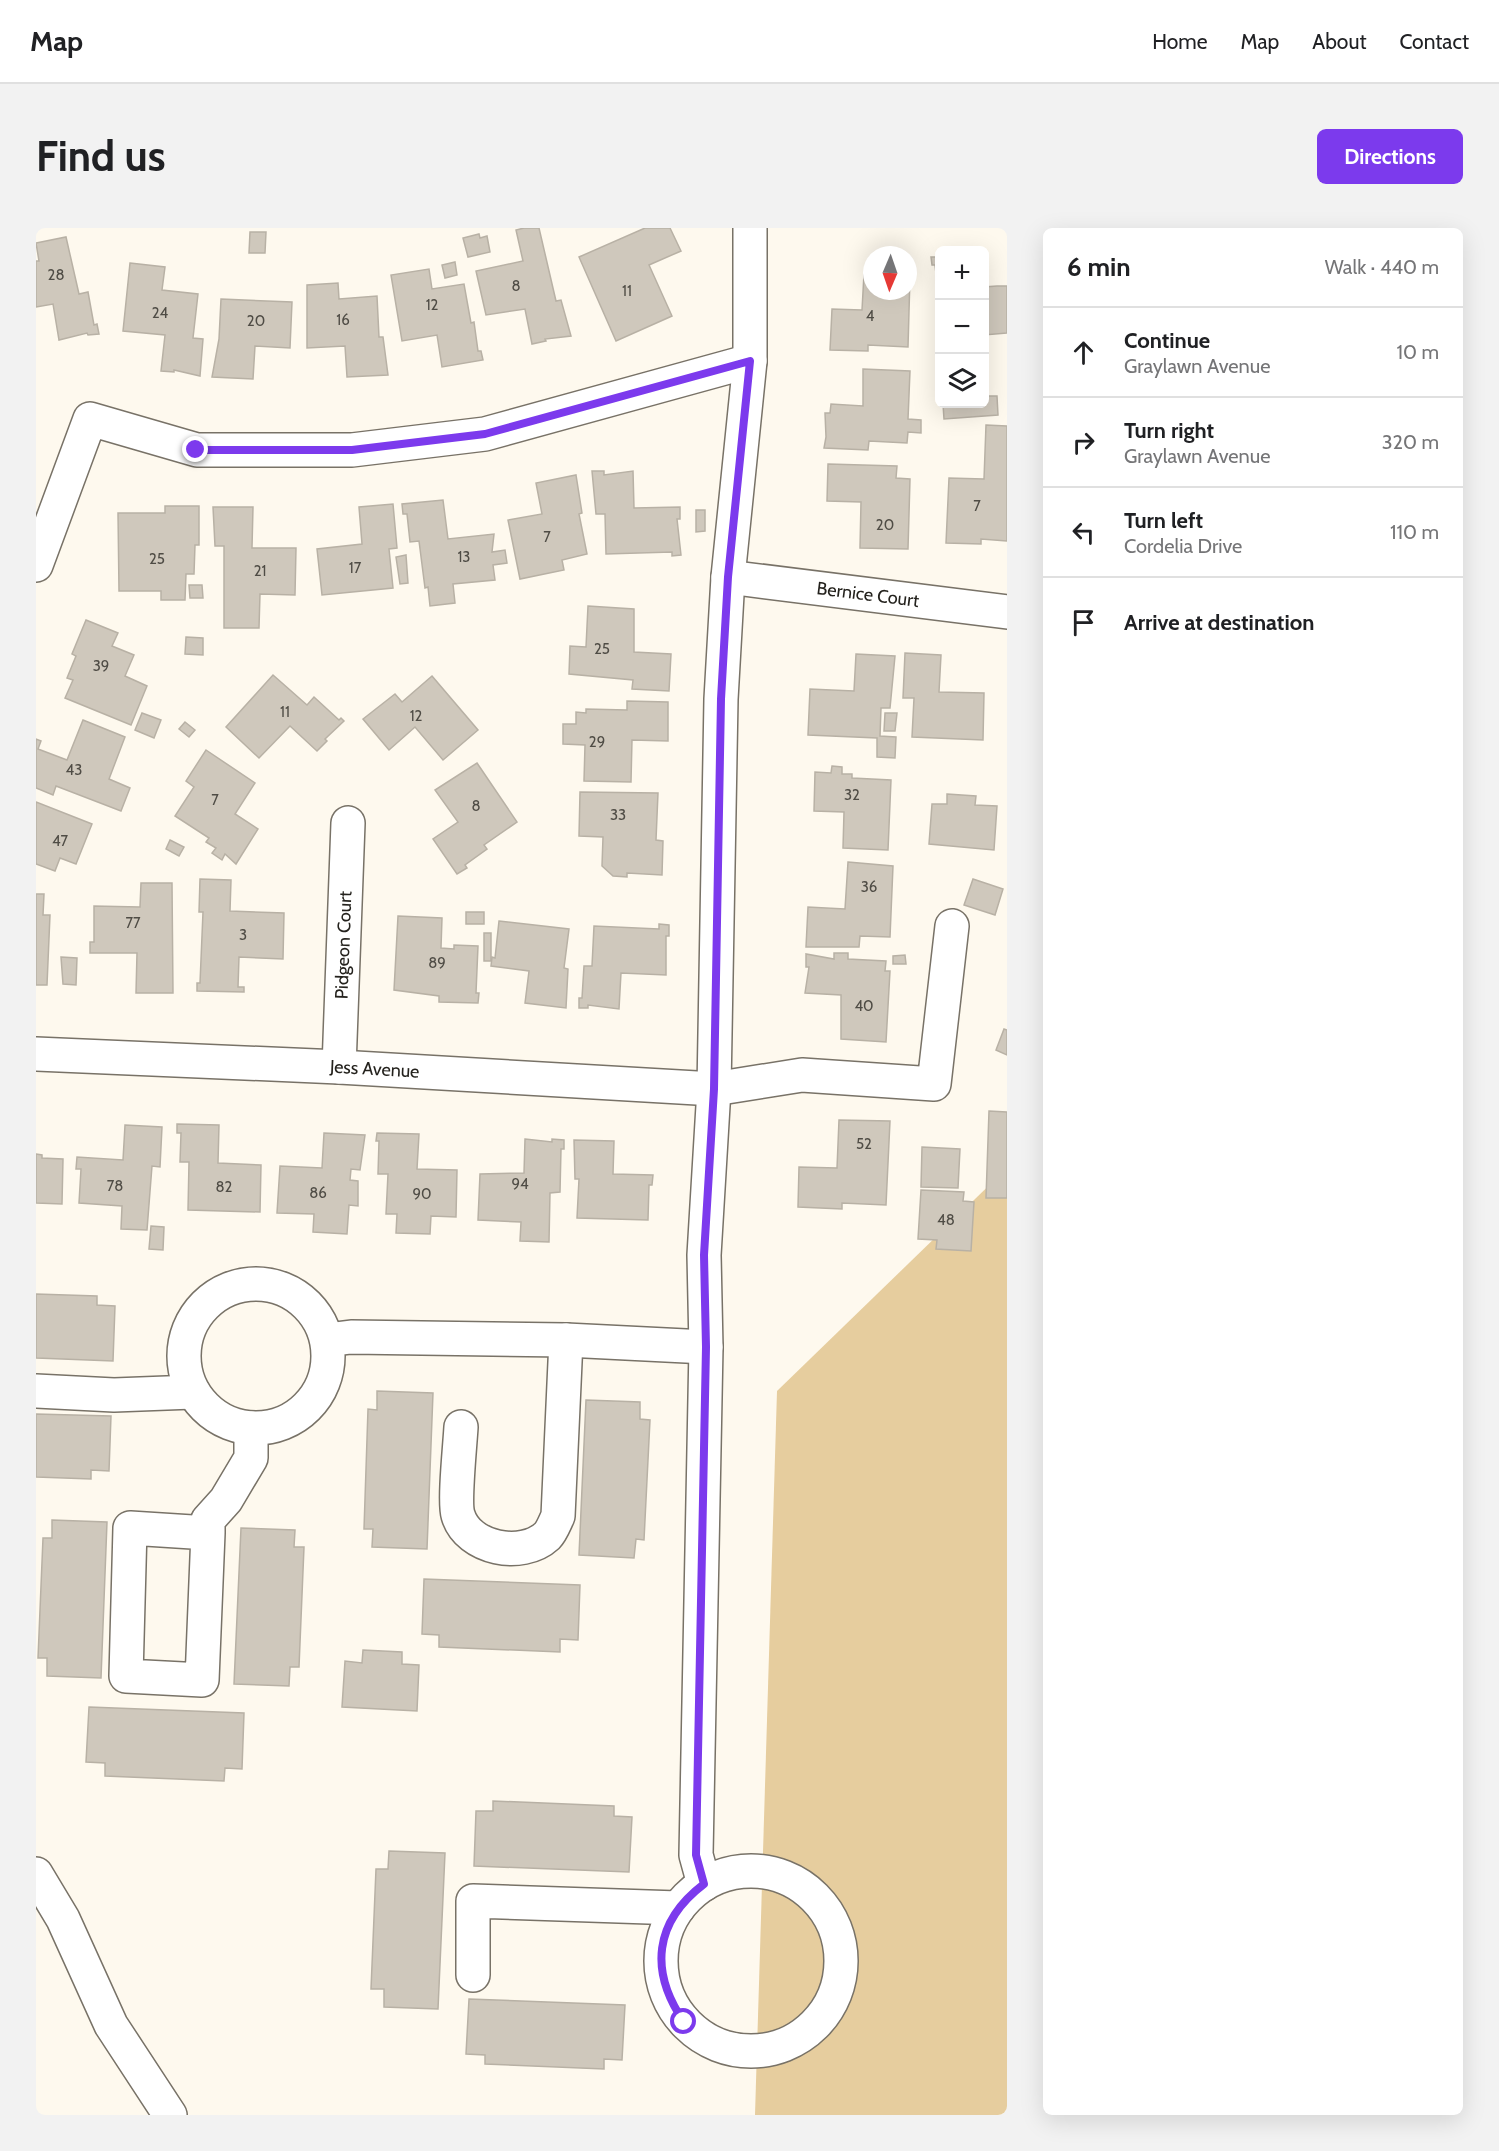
<!DOCTYPE html>
<meta charset="utf-8">
<style>
:root{--surface:#fff;--page:#f2f2f2;--text:#202124;--muted:#757577;--line:#e0e0e0;--accent:#7c3aed}
body{margin:0;font-family:Cabin,sans-serif;background:var(--page);color:var(--text)}
.controls{position:absolute;right:18px;top:18px;display:grid;overflow:hidden;border-radius:9px;box-shadow:0 6px 24px #0002}
.controls button{width:54px;height:54px;display:grid;place-items:center;padding:0;border:0;border-bottom:2px solid var(--line);background:var(--surface);color:var(--text);font:30px sans-serif}
.compass{position:absolute;left:827px;top:18px;width:54px;height:54px;border-radius:50%;background:var(--surface);box-shadow:0 6px 24px #0002;rotate:182deg}
.stop{position:absolute;width:18px;height:18px;margin:-14px;border:4px solid #7c3aed;border-radius:50%;background:#fff}
.stop.end{background:#7c3aed;border-color:#fff;box-shadow:0 2px 6px #0008}
.list{margin:0;padding:0;list-style:none}
h2{display:flex;justify-content:space-between;align-items:center;height:78px;margin:0;padding:0 24px;font-size:26px}
h2 small{font-size:20px;font-weight:400;color:var(--muted)}
.list li{display:grid;grid-template-columns:39px 1fr auto;gap:18px;align-items:center;box-sizing:border-box;height:90px;padding:0 24px;border-top:2px solid var(--line)}
.list b{display:block;font-size:22px;white-space:nowrap}
.list p{margin:0;font-size:20px;white-space:nowrap;color:var(--muted)}
.list em{font-size:20px;font-style:normal;color:var(--muted)}
.icon{flex:none;width:33px;height:33px;fill:none;stroke:currentColor;stroke-width:2;stroke-linecap:round;stroke-linejoin:round}
.map{position:relative;flex:none;width:971px;height:1887px;overflow:hidden;border-radius:9px}
header{display:flex;align-items:center;gap:36px;box-sizing:border-box;height:84px;padding:0 30px;background:var(--surface);border-bottom:2px solid var(--line)}
header strong{font-size:28px}
nav{display:flex;gap:33px;margin-inline-start:auto;font-size:21px}
.intro{display:flex;align-items:center;justify-content:space-between;box-sizing:border-box;height:144px;padding:0 36px}
h1{margin:0;font-size:42px}
.button{padding:15px 27px;border-radius:9px;background:var(--accent);color:#fff;font-size:21px;font-weight:700}
main{display:flex;gap:36px;padding:0 36px}
aside{flex:1;background:var(--surface);border-radius:9px;box-shadow:0 6px 24px #0002}
.map>svg:first-child{display:block}
.green{fill:#e6cd9e}
.building{fill:#cfc8bc;stroke:#b8b1a5;stroke-width:1.5}
.lines{fill:none;stroke-linecap:round;stroke-linejoin:round}
.minor-casing{stroke:#787267;stroke-width:36}
.minor{stroke:#fff;stroke-width:33}
.route{stroke:#7c3aed;stroke-width:8}
.labels{text-anchor:middle;dominant-baseline:central;stroke-width:4.5;stroke-linejoin:round;paint-order:stroke}
.number-label{font-size:15px;fill:#4f4c45}
.street-label{font-size:18px;fill:#24221d;stroke:#fff}
</style>
<header>
<strong>Map</strong>
<nav><a>Home</a><a>Map</a><a>About</a><a>Contact</a></nav>
</header>
<div class="intro"><h1>Find us</h1><a class="button">Directions</a></div>
<main>
<div class="map">
<svg width="971" height="1887" viewBox="0 0 971 1887">
<rect width="100%" height="100%" fill="#fef9ee"/>
<polygon class="green" points="971,940 971,1887 719,1887 741,1163"/>
<g class="building">
<polygon points="488,0 503,0 520,73 525,72 535,108 509,111 510,113 496,116 489,81 450,87 440,43 487,33 480,2"/>
<polygon points="609,0 634,0 645,23 613,37 636,88 580,113 543,29"/>
<polygon points="214,4 230,4 229,25 213,25"/>
<polygon points="443,6 444,10 451,8 454,24 432,29 427,10"/>
<polygon points="30,9 43,66 52,64 58,97 61,96 63,106 52,107 51,105 23,112 17,76 0,79 0,33 3,33 0,15"/>
<polygon points="895,29 904,29 904,80 899,37 896,37"/>
<polygon points="419,34 421,47 409,50 406,37"/>
<polygon points="94,35 129,39 126,62 162,66 157,110 167,111 164,148 138,142 138,144 125,143 129,107 87,103"/>
<polygon points="393,41 396,61 428,56 435,95 438,94 442,123 445,123 447,132 406,139 401,107 366,113 355,47"/>
<polygon points="828,46 836,46 836,63 872,63 872,48 874,48 872,119 832,117 832,123 794,122 796,81 826,82"/>
<polygon points="302,55 303,71 341,68 343,109 347,109 352,147 311,149 309,118 271,120 271,57"/>
<polygon points="961,58 971,58 971,105 948,107 948,59"/>
<polygon points="185,71 256,74 254,120 219,118 217,151 176,149 183,111"/>
<polygon points="827,141 874,143 872,191 885,192 885,205 872,204 871,215 833,213 832,222 788,220 790,209 789,185 794,185 795,176 827,178"/>
<polygon points="948,168 961,168 962,187 908,191 907,176 948,176"/>
<polygon points="950,197 971,198 971,313 945,311 945,316 910,315 913,250 948,251"/>
<polygon points="792,236 861,238 860,250 874,251 872,321 824,320 825,274 791,273"/>
<polygon points="556,243 568,243 568,247 597,243 598,280 644,279 644,291 641,291 645,327 636,328 636,324 570,326 569,286 560,286"/>
<polygon points="540,247 546,285 543,286 551,326 526,332 528,342 484,351 472,292 506,286 500,255"/>
<polygon points="407,272 412,311 458,306 456,324 469,322 471,335 457,337 459,352 417,356 419,375 394,378 392,359 389,360 383,313 374,314 371,286 367,286 366,276"/>
<polygon points="357,276 361,320 353,321 357,360 286,367 281,321 326,316 323,279"/>
<polygon points="129,278 163,278 163,317 159,317 158,346 150,346 149,372 125,372 125,363 83,363 82,285 129,285"/>
<polygon points="177,279 217,279 216,320 260,320 259,367 224,366 223,400 188,400 188,318 179,318"/>
<polygon points="660,282 669,282 669,303 660,304"/>
<polygon points="370,327 372,355 364,356 360,329"/>
<polygon points="153,357 166,357 167,370 154,370"/>
<polygon points="552,378 598,381 598,424 635,426 633,463 596,461 597,452 533,446 534,418 550,419"/>
<polygon points="50,392 82,405 76,418 98,427 89,448 111,458 95,497 29,470 37,452 31,450 40,428 36,426"/>
<polygon points="150,409 167,410 167,427 149,426"/>
<polygon points="869,425 905,427 903,464 948,465 947,512 876,509 878,470 867,470"/>
<polygon points="820,426 859,428 854,480 845,480 844,508 860,509 859,530 841,529 841,510 772,507 774,461 818,463"/>
<polygon points="237,447 271,477 278,469 303,492 305,490 308,493 289,511 291,513 281,523 254,498 223,530 190,499"/>
<polygon points="396,448 442,502 407,532 379,499 353,522 327,491 359,466 366,474"/>
<polygon points="591,473 632,474 632,513 596,512 595,554 548,553 549,517 527,516 527,496 540,496 540,484 550,485 550,481 591,482"/>
<polygon points="106,485 125,492 118,510 99,502"/>
<polygon points="849,485 861,485 859,503 848,503"/>
<polygon points="47,492 89,509 73,551 94,560 85,583 20,558 17,567 0,560 0,511 5,513 2,521 31,532"/>
<polygon points="149,494 159,502 153,509 143,501"/>
<polygon points="170,522 219,555 199,586 222,601 200,636 189,626 186,632 176,625 180,620 170,614 173,610 139,588 158,559 150,553"/>
<polygon points="441,535 481,594 448,617 451,621 429,637 431,640 421,646 397,611 422,594 399,562"/>
<polygon points="796,538 806,539 806,546 816,546 816,550 855,552 852,622 807,620 808,584 778,583 779,544 795,545"/>
<polygon points="544,564 622,565 620,612 627,613 626,647 591,645 591,649 577,648 566,638 567,609 543,608"/>
<polygon points="911,566 940,568 939,577 961,578 958,622 893,616 896,576 911,576"/>
<polygon points="0,574 56,596 40,636 24,630 19,643 0,636"/>
<polygon points="134,612 148,619 143,628 130,621"/>
<polygon points="812,634 857,638 854,709 824,708 823,719 770,719 772,679 809,681"/>
<polygon points="164,651 195,652 194,683 248,685 247,731 203,729 202,759 208,759 208,764 161,763 161,755 164,755 167,684 163,684"/>
<polygon points="937,651 967,661 959,687 928,677"/>
<polygon points="105,655 136,655 137,765 100,765 101,725 54,725 54,714 58,714 58,678 104,679"/>
<polygon points="0,666 8,666 7,687 14,687 11,757 0,757"/>
<rect x="430" y="684" width="18" height="12"/>
<polygon points="362,688 406,690 405,720 418,721 418,717 442,718 440,765 443,765 442,775 403,774 403,768 358,762"/>
<polygon points="463,693 533,701 528,740 532,741 530,780 489,775 493,743 455,738 456,729 459,730"/>
<polygon points="623,696 633,697 633,708 630,708 630,747 585,745 583,781 552,777 552,780 543,780 543,770 546,770 548,738 556,738 558,698 623,701"/>
<rect x="448" y="705" width="7" height="28"/>
<polygon points="798,725 812,725 812,731 850,733 849,743 854,743 850,814 805,811 805,767 769,765 773,739 770,739 770,726 798,731"/>
<polygon points="869,727 870,736 857,736 857,728"/>
<polygon points="25,729 41,730 40,757 27,756"/>
<polygon points="968,801 971,802 971,827 960,822"/>
<polygon points="953,883 971,884 971,970 950,970"/>
<polygon points="803,892 854,893 850,977 806,975 806,981 762,979 763,939 801,940"/>
<polygon points="141,896 183,897 182,935 225,937 224,984 152,982 153,934 144,934 145,905 141,905"/>
<polygon points="89,897 126,899 124,939 116,938 111,1002 85,1001 86,978 43,975 45,941 40,941 41,929 87,932"/>
<polygon points="288,905 329,907 324,942 315,941 314,952 322,953 322,978 313,977 311,1006 277,1004 278,986 241,985 244,938 286,940"/>
<polygon points="341,905 383,906 381,941 421,942 420,989 395,988 394,1006 360,1005 361,986 350,986 352,946 342,946 343,913 340,913"/>
<polygon points="489,911 516,914 516,911 528,912 528,921 525,921 524,964 514,965 513,1014 484,1013 485,994 442,992 444,946 488,945"/>
<polygon points="538,912 578,913 577,946 617,947 616,957 613,957 612,992 541,990 543,951 539,951"/>
<polygon points="886,919 924,921 922,960 885,959"/>
<polygon points="0,926 6,927 6,930 27,931 26,976 0,975"/>
<polygon points="885,962 928,964 927,973 938,974 935,1023 900,1021 901,1012 882,1011"/>
<polygon points="115,998 128,999 127,1022 113,1021"/>
<polygon points="0,1066 61,1068 61,1077 79,1078 77,1133 0,1130"/>
<polygon points="341,1163 397,1165 391,1321 336,1319 337,1301 328,1301 332,1181 341,1182"/>
<polygon points="550,1172 604,1174 604,1191 614,1192 608,1312 600,1311 598,1330 543,1327"/>
<polygon points="0,1186 75,1188 73,1243 55,1242 55,1251 0,1249"/>
<polygon points="16,1292 71,1294 65,1450 11,1448 11,1430 2,1430 7,1310 16,1310"/>
<polygon points="205,1300 259,1302 258,1319 268,1319 263,1439 254,1439 253,1458 198,1456"/>
<polygon points="388,1351 544,1357 542,1412 524,1411 524,1424 403,1419 403,1407 386,1406"/>
<polygon points="327,1422 366,1424 366,1436 383,1437 381,1483 306,1479 309,1433 326,1435"/>
<polygon points="53,1479 208,1485 206,1541 189,1540 188,1553 69,1548 69,1535 50,1534"/>
<polygon points="457,1573 578,1578 578,1588 596,1589 593,1644 438,1638 440,1583 457,1583"/>
<polygon points="353,1623 409,1625 402,1781 348,1779 348,1761 335,1761 340,1641 352,1641"/>
<polygon points="433,1771 589,1777 586,1832 568,1831 568,1841 449,1836 449,1827 430,1826"/>
</g>
<g class="lines">
<g class="minor-casing">
<g id="minor">
<polyline points="0,337 54,191 161,222 316,222 449,206 714,133"/>
<path id="s1" d="M692,349l279,35"/>
<path id="s2" d="M0,826l303,13 375,22 88,-14 132,9 18,-158"/>
<path id="s3" d="M303,839l9,-244"/>
<circle cx="220" cy="1128" r="72"/>
<polyline points="291,1112 315,1109 530,1112 670,1119"/>
<polyline points="0,1163 78,1167 157,1164"/>
<path d="M425,1199c-1,18 -7,75 -3,88 10,34 64,44 89,21 5,-5 8,-14 11,-20l8,-176"/>
<polyline points="172,1305 94,1300 90,1448 166,1452 172,1305 172,1292 190,1272 215,1230 215,1200"/>
<circle cx="715" cy="1733" r="90"/>
<polyline points="0,1646 27,1691 75,1797 134,1887"/>
<polyline points="668,1656 660,1627 670,1119 668,1027 678,861 685,471 692,349 714,133 714,0"/>
<polyline points="437,1747 437,1673 642,1680"/>
</g>
</g>
<use href="#minor" class="minor"/>
</g>
<g class="lines">
<path class="route" d="M160,222h156l133,-16 265,-73 -22,216 -7,122 -7,390 -10,166 2,92 -10,508 8,29c-50,38 -55,87 -20,138"/>
</g>
<g class="labels">
<g class="number-label">
<text x="20" y="47">28</text>
<text x="480" y="58">8</text>
<text x="591" y="63">11</text>
<text x="396" y="77">12</text>
<text x="124" y="85">24</text>
<text x="834" y="88">4</text>
<text x="307" y="92">16</text>
<text x="220" y="93">20</text>
<text x="941" y="278">7</text>
<text x="849" y="297">20</text>
<text x="511" y="309">7</text>
<text x="428" y="329">13</text>
<text x="121" y="331">25</text>
<text x="319" y="340">17</text>
<text x="224" y="343">21</text>
<text x="566" y="421">25</text>
<text x="65" y="438">39</text>
<text x="249" y="484">11</text>
<text x="380" y="488">12</text>
<text x="561" y="514">29</text>
<text x="38" y="542">43</text>
<text x="816" y="567">32</text>
<text x="179" y="572">7</text>
<text x="440" y="578">8</text>
<text x="582" y="587">33</text>
<text x="24" y="613">47</text>
<text x="833" y="659">36</text>
<text x="97" y="695">77</text>
<text x="207" y="707">3</text>
<text x="401" y="735">89</text>
<text x="828" y="778">40</text>
<text x="828" y="916">52</text>
<text x="484" y="956">94</text>
<text x="79" y="958">78</text>
<text x="188" y="959">82</text>
<text x="282" y="965">86</text>
<text x="386" y="966">90</text>
<text x="910" y="992">48</text>
</g>
<g class="street-label">
<text stroke="none"><textPath href="#s1" startOffset="141">Bernice Court</textPath></text>
<text stroke="none"><textPath href="#s3" startOffset="122">Pidgeon Court</textPath></text>
<text stroke="none"><textPath href="#s2" startOffset="339">Jess Avenue</textPath></text>
</g>
</g>
</svg>
<div class="controls">
<button>+</button>
<button>−</button>
<button><svg class="icon" aria-label="layers" viewBox="0 0 24 24"><path d="M12 4l9 5-9 5-9-5zM3 14l9 5 9-5"/></svg></button>
</div>
<svg class="compass" viewBox="-18 -18 36 36"><path d="M0-13l5 13h-10z" fill="#e53935"/><path d="M0 13l5-13h-10z" fill="#757577"/></svg>
<div class="stop" style="left:648px;top:1794px"></div>
<div class="stop end" style="left:160px;top:222px"></div>
</div>
<aside>
<h2>6 min<small>Walk · 440 m</small></h2>
<ul class="list">
<li><svg class="icon" aria-label="ahead" viewBox="0 0 24 24"><path d="M12 20V5M6 11l6-6 6 6"/></svg><div><b>Continue</b><p>Graylawn Avenue</p></div><em>10 m</em></li>
<li><svg class="icon" aria-label="right" viewBox="0 0 24 24"><path d="M7 20v-9h11M14 6l5 5-5 5"/></svg><div><b>Turn right</b><p>Graylawn Avenue</p></div><em>320 m</em></li>
<li><svg class="icon" aria-label="left" viewBox="0 0 24 24"><path d="M17 20v-9H6M10 6l-5 5 5 5"/></svg><div><b>Turn left</b><p>Cordelia Drive</p></div><em>110 m</em></li>
<li><svg class="icon" aria-label="arrive" viewBox="0 0 24 24"><path d="M6 21V4h12l-3 4 3 4H6"/></svg><div><b>Arrive at destination</b></div></li>
</ul>
</aside>
</main>
